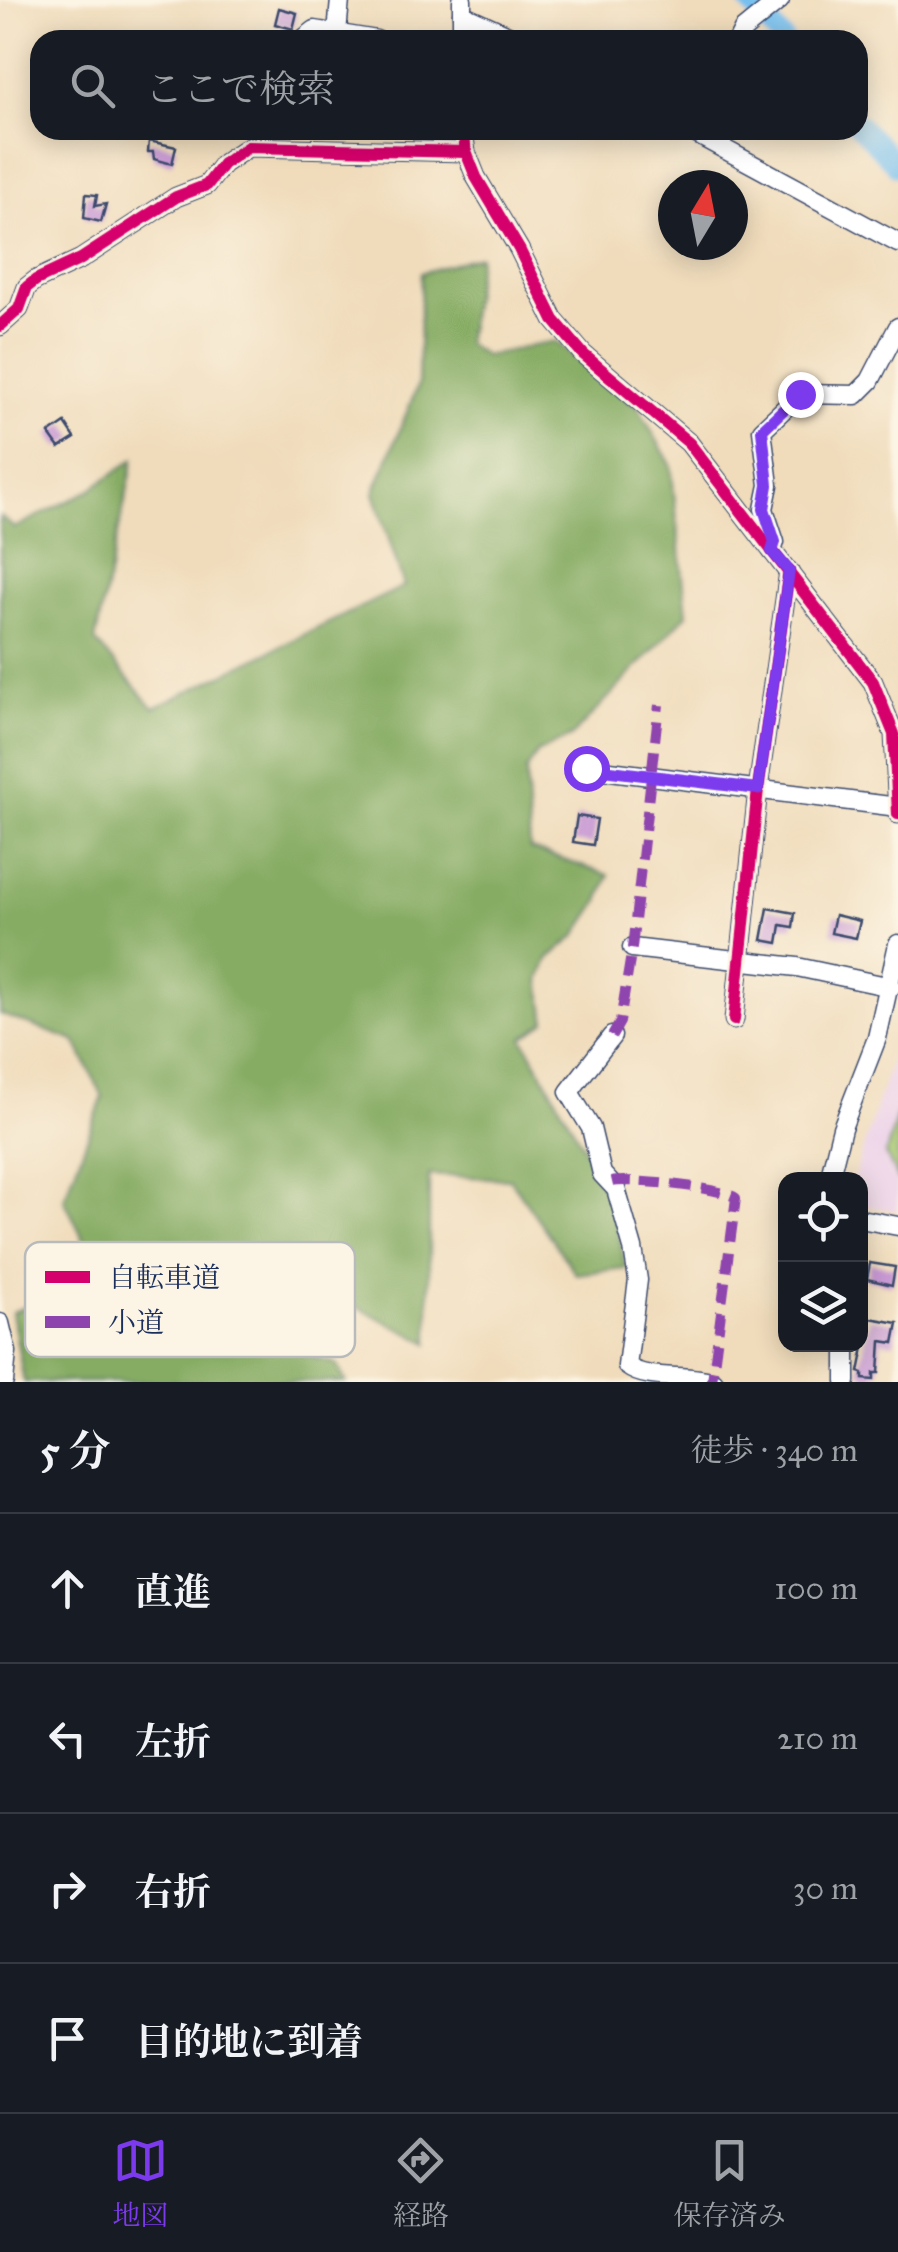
<!DOCTYPE html>
<html lang="ja">
<meta charset="utf-8">
<style>
:root{--surface:#171b24;--page:#242831;--text:#f1f3f6;--muted:#9ea1a6;--line:#363941;--accent:#7c3aed}
body{margin:0;font-family:"IM FELL Great Primer","Noto Serif JP",serif;background:var(--page);color:var(--text)}
.controls{position:absolute;right:30px;bottom:30px;display:grid;overflow:hidden;border-radius:20px;box-shadow:0 5px 25px #0003}
.controls button{width:90px;height:90px;display:grid;place-items:center;padding:0;border:0;border-bottom:2px solid var(--line);background:var(--surface);color:var(--text);font:50px sans-serif}
.compass{position:absolute;left:658px;top:170px;width:90px;height:90px;border-radius:50%;background:var(--surface);box-shadow:0 5px 25px #0003;rotate:10deg}
.stop{position:absolute;width:30px;height:30px;margin:-22px;border:8px solid #7c3aed;border-radius:50%;background:#fff}
.stop.end{background:#7c3aed;border-color:#fff;box-shadow:0 2px 10px #0008}
.list{margin:0;padding:0;list-style:none}
h2{display:flex;justify-content:space-between;align-items:center;height:130px;margin:0;padding:0 40px;font-size:42px}
h2 small{font-size:32px;font-weight:400;color:var(--muted)}
.list li{display:grid;grid-template-columns:65px 1fr auto;gap:30px;align-items:center;box-sizing:border-box;height:150px;padding:0 40px;border-top:2px solid var(--line)}
.list b{display:block;font-size:38px;white-space:nowrap}
.list em{font-size:32px;font-style:normal;color:var(--muted)}
.icon{flex:none;width:55px;height:55px;fill:none;stroke:currentColor;stroke-width:2;stroke-linecap:round;stroke-linejoin:round}
.map{position:relative;flex:none;width:898px;height:1382px;overflow:hidden}
.search{position:absolute;background:var(--surface);box-shadow:0 5px 25px #0003;left:30px;right:30px;top:30px;height:110px;display:flex;align-items:center;gap:25px;box-sizing:border-box;padding:0 35px;border-radius:30px;color:var(--muted);font-size:38px}
.sheet{height:730px;background:var(--surface)}
nav{display:flex;justify-content:space-around;align-items:center;box-sizing:border-box;height:140px;border-top:2px solid var(--line);background:var(--surface);font-size:28px;color:var(--muted)}
nav a{display:grid;justify-items:center;gap:5px}
nav .on{color:var(--accent)}
.map>svg:first-child{display:block}
.built{fill:#ecd1ea}
.green{fill:#a8c871;stroke:#627c68;stroke-width:2.5}
.forest{fill:#86ac63;stroke:#506e60;stroke-width:2.5}
.lines{fill:none;stroke-linecap:round;stroke-linejoin:round}
.river{stroke:#76bfef;stroke-width:22}
.building{fill:#c390d2}
.minor-casing{stroke:#3b496c;stroke-width:21}
.minor{stroke:#fff;stroke-width:18}
.quiet{stroke:#8e44ad;stroke-width:10;stroke-dasharray:20 10;stroke-linecap:butt}
.cycleway-casing{stroke:#fcf5e5;stroke-width:19}
.cycleway{stroke:#d6006c;stroke-width:12}
.route{stroke:#7c3aed;stroke-width:12}
.key{fill:#fcf5e5;stroke:#b8babc;stroke-width:2.5}
.key-label{font-size:28px;fill:#1b2f5e}
</style>
<div class="map">
<svg width="898" height="1382" viewBox="0 0 898 1382">
<rect width="100%" height="100%" fill="#fcf5e5"/>
<filter id="ink" filterUnits="userSpaceOnUse"><feTurbulence type="fractalNoise" baseFrequency=".01" numOctaves="2"/><feDisplacementMap in="SourceGraphic" scale="20" xChannelSelector="R" yChannelSelector="G"/><feConvolveMatrix kernelMatrix="1 2 1 2 8 2 1 2 1" color-interpolation-filters="sRGB"/></filter>
<filter id="wash" filterUnits="userSpaceOnUse"><feTurbulence type="fractalNoise" baseFrequency=".0048" numOctaves="4" result="noise"/><feDisplacementMap in="SourceGraphic" scale="40" xChannelSelector="R" yChannelSelector="G"/><feGaussianBlur stdDeviation="2.25" result="paint"/><feColorMatrix in="noise" values="0 0 0 0 0 0 0 0 0 0 0 0 0 0 0 0 0 1.4 0 .05"/><feComposite in="paint" operator="in"/></filter>
<g filter="url(#wash)">
<rect width="100%" height="100%" fill="#f0dcbb"/>
<polygon class="built" points="898,1038 898,1211 861,1205 860,1180 853,1180"/>
<polygon class="green" points="898,1112 898,1181 886,1154"/>
<polygon class="forest" points="479,256 466,344 485,356 555,341 638,407 671,465 687,614 572,736 538,752 526,770 530,849 609,875 599,901 575,937 548,959 540,980 546,1021 523,1038 611,1196 626,1268 576,1274 510,1179 429,1175 429,1343 303,1280 210,1261 231,1332 336,1364 346,1382 24,1382 12,1312 102,1277 64,1199 103,1097 75,1041 0,1014 0,516 14,528 90,490 134,459 95,641 154,708 404,586 374,493 418,385 421,273"/>
<g class="lines">
<g class="river">
<polyline points="748,0 783,40"/>
<polyline points="858,125 898,166"/>
</g>
</g>
<g id="blocks">
<g class="building">
<polygon points="279,8 297,13 293,29 275,24"/>
<polygon points="149,141 176,147 172,164 154,159 153,152 148,152"/>
<polygon points="86,194 97,195 95,206 106,204 101,222 84,218"/>
<polygon points="65,423 75,438 59,448 49,434"/>
<polygon points="577,816 597,819 593,845 573,842"/>
<polygon points="768,908 795,913 793,927 781,925 778,943 762,940"/>
<polygon points="835,915 860,921 856,938 831,933"/>
<polygon points="870,1263 895,1267 892,1285 867,1279"/>
<polygon points="870,1318 898,1323 894,1343 881,1341 879,1373 874,1373 874,1380 863,1379 863,1373 859,1372"/>
</g>
</g>
</g>
<g filter="url(#ink)">
<use href="#blocks" fill-opacity="0" stroke="#3b496c" stroke-width="2.5"/>
<g class="lines">
<g class="minor-casing">
<g id="minor">
<polyline points="462,0 462,40"/>
<polyline points="462,14 519,40"/>
<polyline points="337,33 340,0"/>
<polyline points="302,40 315,30 377,40"/>
<polyline points="738,40 743,30 780,0"/>
<polyline points="463,130 466,152 476,177 519,249 554,320 583,354 689,443 873,682 894,734 898,814"/>
<polyline points="689,130 898,243"/>
<polyline points="0,326 19,309 27,287 36,280 81,259 176,197 207,185 223,164 248,147 466,152"/>
<polyline points="772,551 775,542 764,509 769,485 762,430 800,394 856,395 870,381 898,327"/>
<polyline points="586,768 898,807"/>
<polyline points="632,948 797,967 891,987"/>
<polyline points="734,1020 758,789 789,571"/>
<path d="M612,1036l-43,56 22,36 11,46 14,15 17,59 5,32 -11,86c21,16 60,7 87,16"/>
<polyline points="829,1180 842,1128 877,1038 898,944"/>
<polyline points="860,1219 898,1226"/>
<polyline points="0,1323 7,1352 4,1382"/>
<polyline points="846,1344 846,1382"/>
</g>
</g>
<use href="#minor" class="minor"/>
<g class="quiet">
<polyline points="612,1036 620,1022 632,948 659,705"/>
<path d="M612,1182c17,-4 113,6 124,16l-24,183"/>
</g>
<g class="cycleway-casing">
<g id="cycleway">
<polyline points="463,130 466,152 476,177 519,249 554,320 583,354 689,443 873,682 894,734 898,814"/>
<polyline points="0,326 19,309 27,287 36,280 81,259 176,197 207,185 223,164 248,147 466,152"/>
<polyline points="734,1020 758,789 789,571"/>
</g>
</g>
<use href="#cycleway" class="cycleway"/>
</g>
</g>
<g class="lines" filter="url(#ink)">
<polyline class="route" points="586,768 758,789 789,571 772,551 775,542 764,509 768,485 762,430 800,394"/>
</g>
<rect x="25" y="1242" width="330" height="115" rx="15" class="key"/>
<rect x="45" y="1271" width="45" height="12" fill="#d6006c"/>
<rect x="45" y="1316" width="45" height="12" fill="#8e44ad"/>
<g class="key-label">
<text x="108" y="1287">自転車道</text>
<text x="108" y="1332">小道</text>
</g>
</svg>
<div class="controls">
<button><svg class="icon" aria-label="locate" viewBox="0 0 24 24"><circle cx="12" cy="12" r="6"/><path d="M12 2v4M12 18v4M2 12h4M18 12h4"/></svg></button>
<button><svg class="icon" aria-label="layers" viewBox="0 0 24 24"><path d="M12 4l9 5-9 5-9-5zM3 14l9 5 9-5"/></svg></button>
</div>
<svg class="compass" viewBox="-18 -18 36 36"><path d="M0-13l5 13h-10z" fill="#e53935"/><path d="M0 13l5-13h-10z" fill="#9ea1a6"/></svg>
<div class="stop" style="left:586px;top:768px"></div>
<div class="stop end" style="left:800px;top:394px"></div>
<div class="search"><svg class="icon" aria-label="search" viewBox="0 0 24 24"><circle cx="10" cy="10" r="6"/><path d="M15 15l6 6"/></svg>ここで検索</div>
</div>
<section class="sheet">
<h2>5 分<small>徒歩 · 340 m</small></h2>
<ul class="list">
<li><svg class="icon" aria-label="ahead" viewBox="0 0 24 24"><path d="M12 20V5M6 11l6-6 6 6"/></svg><div><b>直進</b></div><em>100 m</em></li>
<li><svg class="icon" aria-label="left" viewBox="0 0 24 24"><path d="M17 20v-9H6M10 6l-5 5 5 5"/></svg><div><b>左折</b></div><em>210 m</em></li>
<li><svg class="icon" aria-label="right" viewBox="0 0 24 24"><path d="M7 20v-9h11M14 6l5 5-5 5"/></svg><div><b>右折</b></div><em>30 m</em></li>
<li><svg class="icon" aria-label="arrive" viewBox="0 0 24 24"><path d="M6 21V4h12l-3 4 3 4H6"/></svg><div><b>目的地に到着</b></div></li>
</ul>
</section>
<nav>
<a class="on"><svg class="icon" aria-label="map" viewBox="0 0 24 24"><path d="M3 6l6-2 6 2 6-2v14l-6 2-6-2-6 2zM9 4v14M15 6v14"/></svg>地図</a>
<a><svg class="icon" aria-label="directions" viewBox="0 0 24 24"><path d="M12 3l9 9-9 9-9-9zM9 14v-3h6M13 9l2 2-2 2"/></svg>経路</a>
<a><svg class="icon" aria-label="saved" viewBox="0 0 24 24"><path d="M7 4h10v16l-5-4-5 4z"/></svg>保存済み</a>
</nav>
